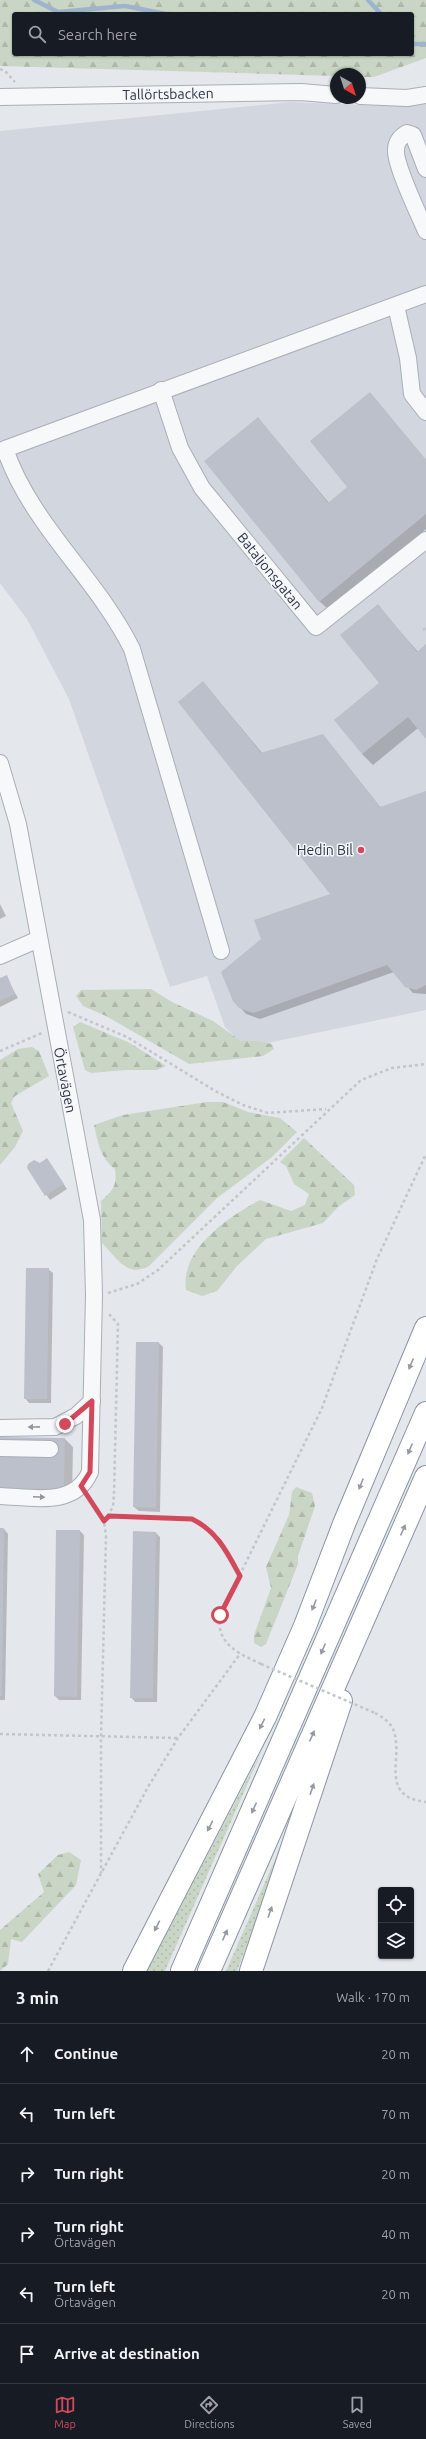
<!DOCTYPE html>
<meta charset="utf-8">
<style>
:root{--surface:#171b24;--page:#20242c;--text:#f1f3f6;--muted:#9ea1a6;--line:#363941;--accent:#d1495b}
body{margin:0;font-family:Ubuntu,sans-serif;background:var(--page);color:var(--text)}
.controls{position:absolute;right:12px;bottom:12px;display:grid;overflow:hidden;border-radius:4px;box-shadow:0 1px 3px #0004}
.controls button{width:36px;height:36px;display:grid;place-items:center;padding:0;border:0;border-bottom:1px solid var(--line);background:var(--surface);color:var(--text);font:20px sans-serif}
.compass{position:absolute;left:330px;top:68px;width:36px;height:36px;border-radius:50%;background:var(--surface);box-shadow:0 1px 3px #0004;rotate:141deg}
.stop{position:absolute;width:12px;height:12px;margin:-9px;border:3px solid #d1495b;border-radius:50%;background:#fff}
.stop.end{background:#d1495b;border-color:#fff;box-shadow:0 1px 4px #0008}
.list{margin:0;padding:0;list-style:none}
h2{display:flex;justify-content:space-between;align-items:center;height:52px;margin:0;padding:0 16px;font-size:17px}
h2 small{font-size:13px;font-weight:400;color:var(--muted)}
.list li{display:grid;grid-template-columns:26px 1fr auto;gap:12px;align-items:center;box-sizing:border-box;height:60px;padding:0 16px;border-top:1px solid var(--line)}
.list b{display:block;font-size:15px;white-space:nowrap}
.list p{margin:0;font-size:13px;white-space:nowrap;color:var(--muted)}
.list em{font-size:13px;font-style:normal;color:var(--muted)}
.icon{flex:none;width:22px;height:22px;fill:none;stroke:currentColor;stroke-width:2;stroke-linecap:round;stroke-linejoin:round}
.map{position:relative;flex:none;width:426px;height:1971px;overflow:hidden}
.search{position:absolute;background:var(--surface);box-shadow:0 1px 3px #0004;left:12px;right:12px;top:12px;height:44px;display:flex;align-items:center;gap:10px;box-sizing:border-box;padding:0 14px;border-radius:4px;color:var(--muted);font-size:15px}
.sheet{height:412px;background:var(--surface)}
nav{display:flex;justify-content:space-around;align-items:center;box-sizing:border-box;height:56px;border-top:1px solid var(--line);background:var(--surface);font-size:11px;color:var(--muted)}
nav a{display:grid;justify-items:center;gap:2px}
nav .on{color:var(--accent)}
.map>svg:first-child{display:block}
.built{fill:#d2d6de}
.grass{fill:url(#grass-dots)}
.forest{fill:url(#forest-firs);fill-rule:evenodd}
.shadow{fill:#0003}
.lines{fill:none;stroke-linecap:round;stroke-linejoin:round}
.stream{stroke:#9fb4cc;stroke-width:4.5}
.building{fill:#bbc0ca}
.minor-casing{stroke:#a9aeb7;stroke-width:18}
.highway-casing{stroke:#8b94a3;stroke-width:24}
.path{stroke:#c2c5cb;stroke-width:2.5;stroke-dasharray:3 3;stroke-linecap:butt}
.minor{stroke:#f7f8fa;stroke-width:16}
.highway{stroke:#fff;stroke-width:22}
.path-bridge{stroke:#c2c5cb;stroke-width:2.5;stroke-dasharray:3 3;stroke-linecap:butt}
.oneway{fill:#959aa2}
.oneway2{fill:#9196a0}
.route{stroke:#d1495b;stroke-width:5}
.poi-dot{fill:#d1495b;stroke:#f4f6f9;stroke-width:1.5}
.labels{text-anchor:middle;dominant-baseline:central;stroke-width:3;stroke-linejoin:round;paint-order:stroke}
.street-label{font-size:14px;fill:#2b3445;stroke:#f4f6f9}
.poi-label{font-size:14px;fill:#2b3445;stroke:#f4f6f9;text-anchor:end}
</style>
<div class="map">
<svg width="426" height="1971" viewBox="0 0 426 1971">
<defs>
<pattern id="grass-dots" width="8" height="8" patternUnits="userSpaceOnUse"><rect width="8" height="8" fill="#c9d6c5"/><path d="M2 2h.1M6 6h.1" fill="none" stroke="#adb8ab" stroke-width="1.8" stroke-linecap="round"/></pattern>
<pattern id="forest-firs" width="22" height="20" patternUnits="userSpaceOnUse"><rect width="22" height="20" fill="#c9d6c5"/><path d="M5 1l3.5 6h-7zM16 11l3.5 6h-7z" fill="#adb8ab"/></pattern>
</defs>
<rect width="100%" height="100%" fill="#e4e7ec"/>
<polygon class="built" points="291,102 381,106 419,105 426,103 426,1010 258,1045 246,1044 237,1039 225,1027 207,976 170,987 69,699 27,619 0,583 0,131"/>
<g class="grass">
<polygon points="262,1751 165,1971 147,1971"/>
<polygon points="310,1780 237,1971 226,1971"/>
</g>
<g class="forest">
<path d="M0,0h426v58l-52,19h-14v-3h-24v2l-336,-10zM14,14h398v40h-398z"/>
<polygon points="151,989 172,1002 213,1021 241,1041 257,1041 272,1044 274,1049 263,1056 189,1064 106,1016 83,1006 76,996 81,990"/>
<polygon points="80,1022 130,1043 166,1066 157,1070 126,1070 91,1073 85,1070 73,1027"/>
<polygon points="32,1047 39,1051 49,1076 15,1096 11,1103 23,1131 15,1147 0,1165 0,1060 18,1049"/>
<path d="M207,1102h16l25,10 32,6 17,14 -25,25 -55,41 -68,68c-22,12 -32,-8 -47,-23l-1,-42c13,-11 16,-16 14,-32 -15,-11 -17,-27 -21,-44l29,-10z"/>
<path d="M304,1138l50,47 1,10 -17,12 -15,16 -57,16 -29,27 -20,25 -15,5 -16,-6c-6,-41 42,-73 74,-90l31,11 14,-6 4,-11 -15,-10 -8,-18 -6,-4z"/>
<polygon points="296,1487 312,1493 315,1506 298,1556 298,1564 266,1644 261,1647 254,1643 254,1635 271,1588 266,1567 289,1515 292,1492"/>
<polygon points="69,1852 81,1860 76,1885 22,1942 11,1939 8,1964 0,1971 0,1930 44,1892 38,1874 58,1855"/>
</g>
<g class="shadow">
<polygon points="370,393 426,460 426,529 328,609 319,601 258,418 329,503 349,487"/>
<polygon points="378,606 418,652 426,645 426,738 418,728 373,765 362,754 380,684"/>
<polygon points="203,682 262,753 323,735 381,808 426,792 426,994 413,993 394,972 260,1019 246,1014 240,1007 332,894"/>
<polygon points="0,904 6,916 0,919"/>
<polygon points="6,977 18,998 0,1007 0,980"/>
<polygon points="47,1160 67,1189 50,1200 28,1168"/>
<polygon points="48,1269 53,1273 51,1403 29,1403 25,1398"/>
<polygon points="159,1343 163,1347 160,1512 139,1511 134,1507"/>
<polygon points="0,1438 65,1439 73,1447 72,1497 0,1495"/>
<polygon points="0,1529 4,1529 8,1534 5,1700 0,1700"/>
<polygon points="80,1531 84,1535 81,1700 59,1700 55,1696"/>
<polygon points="155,1532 160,1537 157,1702 135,1702 131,1697"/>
</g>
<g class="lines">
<g class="stream">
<polyline points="34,0 58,12 125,6 166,14"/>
<polyline points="368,0 381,14"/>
<polyline points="412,44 426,44"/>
</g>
</g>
<g class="building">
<polygon points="370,392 426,460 426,514 319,602 204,461 258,417 328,503 347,487 310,441"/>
<polygon points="378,604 417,652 426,644 426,739 408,717 362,754 334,720 379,683 340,635"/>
<polygon points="203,681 261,753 323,734 380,807 426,791 426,985 416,990 405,987 387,965 253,1013 239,1008 233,1001 221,972 261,939 254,920 330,894 178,702"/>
<polygon points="7,975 15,994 0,1001 0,978"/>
<polygon points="47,1158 64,1184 45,1196 27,1168 28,1164 34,1160 40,1163"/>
<polygon points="26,1268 49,1268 47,1399 24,1399"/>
<polygon points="136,1342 159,1342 156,1508 133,1507"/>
<polygon points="0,1437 65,1438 64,1489 0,1488"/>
<polygon points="0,1528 4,1528 2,1696 0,1696"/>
<polygon points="56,1530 80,1530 77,1697 54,1696"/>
<polygon points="133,1531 156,1532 153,1698 130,1698"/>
</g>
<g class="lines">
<g class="minor-casing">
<g id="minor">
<polyline points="360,96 407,98 426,95"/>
<polyline points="0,97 301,92 336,95"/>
<path d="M426,169l-13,-34 -6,-2c-7,4 -11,9 -11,17 -1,15 23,65 30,81"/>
<polyline points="396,306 408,358 412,394 426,412"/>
<polyline points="161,390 180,448 202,488 316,627 426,540"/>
<path d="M0,763l18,61 74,396 2,75 -4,177c-16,36 -58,25 -90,24"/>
<path d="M221,951l-89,-302c-35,-71 -101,-124 -127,-200l421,-155"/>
<polyline points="0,956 39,939"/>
<polyline points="0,1428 55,1427 76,1416 92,1401"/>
<polyline points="0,1448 50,1449"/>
</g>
</g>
<g class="highway-casing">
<g id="highway">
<polyline points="134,1971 265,1717 305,1626 344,1524 426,1328"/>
<polyline points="182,1971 426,1413"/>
<polyline points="209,1971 426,1477"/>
<polyline points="251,1971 341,1701"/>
</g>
</g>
<g class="path">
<polyline points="0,69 5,71 15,82"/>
<polyline points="423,630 426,628"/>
<polyline points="68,1012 127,1037 217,1092 243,1105 268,1113 326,1109"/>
<polyline points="0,1051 42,1033"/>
<polyline points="108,1293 137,1284 158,1270 361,1080 392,1068 426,1064"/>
<polyline points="89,1498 104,1521 106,1536 101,1737 101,1873"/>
<path d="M109,1516l83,3c25,12 35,33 47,56"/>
<polyline points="104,1521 113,1507 114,1494 118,1324 109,1314"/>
<path d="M261,1664c-21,-10 -46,-20 -41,-49l102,-207 55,-149 49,-105"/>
<path d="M375,1713c7,4 14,8 18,16 12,28 -16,67 33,73"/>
<polyline points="0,1734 178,1738"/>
<polyline points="48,1971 148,1787 178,1738 240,1654"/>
</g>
<use href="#minor" class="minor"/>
<use href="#highway" class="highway"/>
<polyline class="path-bridge" points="261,1664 375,1713"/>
</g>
<defs><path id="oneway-solid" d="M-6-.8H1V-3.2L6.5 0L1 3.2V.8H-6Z"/></defs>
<g class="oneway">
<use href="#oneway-solid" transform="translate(411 1364) rotate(113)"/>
<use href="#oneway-solid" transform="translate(410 1449) rotate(113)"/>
<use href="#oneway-solid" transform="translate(361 1484) rotate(112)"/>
<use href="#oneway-solid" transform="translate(403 1530) rotate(-66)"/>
<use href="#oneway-solid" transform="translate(314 1605) rotate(112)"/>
<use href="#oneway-solid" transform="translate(323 1649) rotate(113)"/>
<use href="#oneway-solid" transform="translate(262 1724) rotate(116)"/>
<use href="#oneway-solid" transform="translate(312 1736) rotate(-66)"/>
<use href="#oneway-solid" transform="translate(312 1789) rotate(-71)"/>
<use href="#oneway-solid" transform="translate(254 1808) rotate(114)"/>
<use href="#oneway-solid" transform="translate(210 1826) rotate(118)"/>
<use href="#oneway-solid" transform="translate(270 1912) rotate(-71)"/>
<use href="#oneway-solid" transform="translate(157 1926) rotate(117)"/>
<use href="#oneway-solid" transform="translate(225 1935) rotate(-66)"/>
</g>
<g class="oneway2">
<use href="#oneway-solid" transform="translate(34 1427) rotate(179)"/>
<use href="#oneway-solid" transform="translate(39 1497) rotate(2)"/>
</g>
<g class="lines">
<path class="route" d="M65,1424l27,-23 -2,71 -9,14 23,35 5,-5 83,3c25,12 35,33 48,57l-20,39"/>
</g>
<circle class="poi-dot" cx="361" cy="850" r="4"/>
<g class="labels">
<g class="street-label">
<text transform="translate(168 94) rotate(-1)">Tallörtsbacken</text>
<text transform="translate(270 571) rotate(51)">Bataljonsgatan</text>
<text transform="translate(65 1080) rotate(79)">Örtavägen</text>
</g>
<g class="poi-label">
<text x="353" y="850">Hedin Bil</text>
</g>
</g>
</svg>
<div class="controls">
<button><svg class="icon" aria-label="locate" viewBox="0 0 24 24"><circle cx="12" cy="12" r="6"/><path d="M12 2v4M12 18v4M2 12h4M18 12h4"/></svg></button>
<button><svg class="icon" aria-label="layers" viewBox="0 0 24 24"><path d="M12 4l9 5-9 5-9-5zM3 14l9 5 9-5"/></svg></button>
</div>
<svg class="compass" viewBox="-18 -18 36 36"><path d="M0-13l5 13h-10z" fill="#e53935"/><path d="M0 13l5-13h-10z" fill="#9ea1a6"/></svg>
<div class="stop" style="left:220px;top:1615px"></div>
<div class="stop end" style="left:65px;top:1424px"></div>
<div class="search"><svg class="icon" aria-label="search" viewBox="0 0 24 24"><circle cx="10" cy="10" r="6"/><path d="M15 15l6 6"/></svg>Search here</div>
</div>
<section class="sheet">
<h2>3 min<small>Walk · 170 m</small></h2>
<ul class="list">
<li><svg class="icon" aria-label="ahead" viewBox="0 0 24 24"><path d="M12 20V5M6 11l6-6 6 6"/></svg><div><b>Continue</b></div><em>20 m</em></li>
<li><svg class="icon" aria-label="left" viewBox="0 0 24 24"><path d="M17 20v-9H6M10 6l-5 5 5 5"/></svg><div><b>Turn left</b></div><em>70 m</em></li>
<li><svg class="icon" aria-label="right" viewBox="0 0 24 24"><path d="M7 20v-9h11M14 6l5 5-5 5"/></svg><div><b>Turn right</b></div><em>20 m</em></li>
<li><svg class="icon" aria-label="right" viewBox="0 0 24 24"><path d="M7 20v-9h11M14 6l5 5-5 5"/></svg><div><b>Turn right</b><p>Örtavägen</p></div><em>40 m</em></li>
<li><svg class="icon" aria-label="left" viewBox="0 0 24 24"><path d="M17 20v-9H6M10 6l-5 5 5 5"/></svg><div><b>Turn left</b><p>Örtavägen</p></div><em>20 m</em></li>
<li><svg class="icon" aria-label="arrive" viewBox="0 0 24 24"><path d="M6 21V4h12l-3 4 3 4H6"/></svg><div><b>Arrive at destination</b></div></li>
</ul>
</section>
<nav>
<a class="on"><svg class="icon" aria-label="map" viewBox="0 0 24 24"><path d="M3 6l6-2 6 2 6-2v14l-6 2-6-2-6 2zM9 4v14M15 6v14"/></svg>Map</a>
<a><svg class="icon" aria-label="directions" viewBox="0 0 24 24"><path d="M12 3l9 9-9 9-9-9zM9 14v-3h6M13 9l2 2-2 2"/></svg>Directions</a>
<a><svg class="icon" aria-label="saved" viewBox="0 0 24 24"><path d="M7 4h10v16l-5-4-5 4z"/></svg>Saved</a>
</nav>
